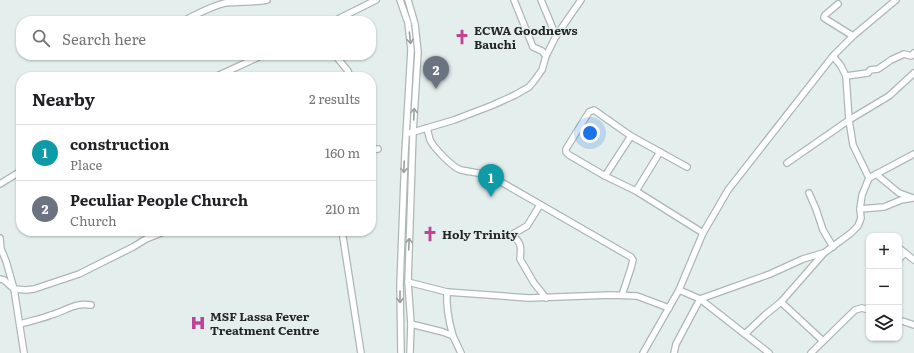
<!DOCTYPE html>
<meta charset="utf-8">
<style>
:root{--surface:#fff;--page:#f6f6f6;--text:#202124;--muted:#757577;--line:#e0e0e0;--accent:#7c3aed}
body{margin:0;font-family:Literata,serif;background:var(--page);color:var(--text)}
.controls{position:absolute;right:12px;bottom:12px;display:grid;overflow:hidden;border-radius:8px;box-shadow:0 1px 3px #0004}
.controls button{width:36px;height:36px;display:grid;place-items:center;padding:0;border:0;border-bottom:1px solid var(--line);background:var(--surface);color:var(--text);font:20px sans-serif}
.you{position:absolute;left:590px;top:133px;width:14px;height:14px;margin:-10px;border:3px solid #fff;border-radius:50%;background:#1a73e8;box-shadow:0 0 0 6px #1a73e833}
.badge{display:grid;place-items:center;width:26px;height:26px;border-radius:50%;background:var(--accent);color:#fff;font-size:13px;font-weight:700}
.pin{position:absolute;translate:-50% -33px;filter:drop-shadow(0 1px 2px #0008)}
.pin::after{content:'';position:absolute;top:21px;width:14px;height:12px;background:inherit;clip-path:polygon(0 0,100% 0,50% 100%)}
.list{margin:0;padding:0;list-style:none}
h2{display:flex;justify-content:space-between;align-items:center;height:52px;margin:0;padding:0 16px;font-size:17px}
h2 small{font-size:13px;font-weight:400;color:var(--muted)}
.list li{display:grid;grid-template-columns:26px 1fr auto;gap:12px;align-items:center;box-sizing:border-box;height:56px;padding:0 16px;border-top:1px solid var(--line)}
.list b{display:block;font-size:15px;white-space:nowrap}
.list p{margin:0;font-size:13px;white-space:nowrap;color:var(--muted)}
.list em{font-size:13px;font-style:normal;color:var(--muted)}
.icon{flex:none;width:22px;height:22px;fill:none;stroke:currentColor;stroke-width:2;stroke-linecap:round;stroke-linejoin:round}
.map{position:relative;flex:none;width:914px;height:353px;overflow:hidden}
.search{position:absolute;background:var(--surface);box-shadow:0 1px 3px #0004;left:16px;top:16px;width:360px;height:44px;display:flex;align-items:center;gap:10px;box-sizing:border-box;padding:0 14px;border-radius:16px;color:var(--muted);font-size:15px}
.panel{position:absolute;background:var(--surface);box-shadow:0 1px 3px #0004;left:16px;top:72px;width:360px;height:164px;border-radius:16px}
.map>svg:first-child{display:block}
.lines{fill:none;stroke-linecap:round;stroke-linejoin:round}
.minor-casing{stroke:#adb7b5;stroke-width:8}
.minor{stroke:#fff;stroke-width:5.5}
.oneway{stroke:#9c9d9d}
.labels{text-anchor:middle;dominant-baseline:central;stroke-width:3;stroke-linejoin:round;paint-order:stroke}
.poi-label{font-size:12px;font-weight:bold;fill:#222625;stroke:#e4eeec;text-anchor:start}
</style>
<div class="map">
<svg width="914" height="353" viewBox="0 0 914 353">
<rect width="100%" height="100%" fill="#e4eeec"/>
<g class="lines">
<g class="minor-casing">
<g id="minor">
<polyline points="400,0 408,23 411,50 405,153 400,285 401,353"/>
<polyline points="408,0 415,24 418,52 413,133 408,282 411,324 410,353"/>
<polyline points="514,0 533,47 542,51 546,56"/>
<polyline points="541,0 556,36"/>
<polyline points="838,4 825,15 824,17 824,18 853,36"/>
<path d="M187,19c12,-6 25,-13 38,-16 14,-2 28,0 42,-3"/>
<polyline points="334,21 376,0"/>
<polyline points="335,55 348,71 350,77"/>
<polyline points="833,56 841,66 846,76 868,73 870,70 878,69 891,60 904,54 911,56 914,53"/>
<polyline points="846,76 849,120 853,145 869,178"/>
<polyline points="215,77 263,55"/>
<path d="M427,128c1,4 2,8 3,12 4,8 23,28 31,30 9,2 19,3 28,5l142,82 2,3 -2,8 -9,27"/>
<polyline points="410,133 454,120 493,105 515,95 529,87 534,81 542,70 546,56 556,36 581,0"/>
<polyline points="371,150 378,149"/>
<polyline points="787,163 849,120 889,96 914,73"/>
<polyline points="687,167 631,136 594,110 589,112 566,149 566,152 569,155 605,176 636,191 703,233"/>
<polyline points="605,176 631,136"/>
<polyline points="0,184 21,171"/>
<polyline points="636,191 660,152"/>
<polyline points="809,193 816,209 823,230 833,247"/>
<path d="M540,205l-13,21 -14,8v2c9,7 8,13 7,23l14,24 12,15"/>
<polyline points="860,209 884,207 901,200 913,198 899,193 876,174"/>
<polyline points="342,231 361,353"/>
<polyline points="0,238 1,249 6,261 14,289 24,353"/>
<polyline points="899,248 914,260"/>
<polyline points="899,259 905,253"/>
<polyline points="0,279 4,280 14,289 26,290 34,289 79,274 133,247 146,239 166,231"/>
<polyline points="408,282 447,292 529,298 611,295 637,296 669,308"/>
<polyline points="679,290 700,299 769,353"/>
<path d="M447,292c-1,15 2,30 6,44"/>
<polyline points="781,302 823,341"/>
<polyline points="899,320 914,325"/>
<path d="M20,324c10,-3 21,-5 31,-9 15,-4 24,-13 40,-10"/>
<polyline points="411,324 443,332 453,336 461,353"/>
<polyline points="745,334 765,315 781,302 824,253 851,233 858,226 861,218 860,209 862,195 869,178 914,154"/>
<polyline points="643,353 679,290 703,233 728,190 833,56 853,36 896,0"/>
<polyline points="674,353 676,344 700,299 770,274 803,259 823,253"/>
<polyline points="811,353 855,310 862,308 869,310"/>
</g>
</g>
<use href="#minor" class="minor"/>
</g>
<defs><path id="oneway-shaft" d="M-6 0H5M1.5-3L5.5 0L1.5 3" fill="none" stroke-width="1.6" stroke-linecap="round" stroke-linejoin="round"/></defs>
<g class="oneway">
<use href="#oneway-shaft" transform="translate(410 38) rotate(84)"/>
<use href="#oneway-shaft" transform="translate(414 114) rotate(-87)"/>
<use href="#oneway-shaft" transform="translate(404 167) rotate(92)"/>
<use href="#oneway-shaft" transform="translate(409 244) rotate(-87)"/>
<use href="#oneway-shaft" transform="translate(400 297) rotate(90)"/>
</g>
<defs>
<g id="church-bare" transform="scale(1.2)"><path d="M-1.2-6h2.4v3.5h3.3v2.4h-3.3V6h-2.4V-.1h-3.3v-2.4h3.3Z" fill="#be4496" stroke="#e4eeec" stroke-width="2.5" paint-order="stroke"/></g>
<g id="hospital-bare" transform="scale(1.2)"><path d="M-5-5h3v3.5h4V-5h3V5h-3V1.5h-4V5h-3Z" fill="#be4496" stroke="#e4eeec" stroke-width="2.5" paint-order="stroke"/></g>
</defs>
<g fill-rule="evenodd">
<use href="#church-bare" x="462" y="37"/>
<use href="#church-bare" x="430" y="234"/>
<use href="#hospital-bare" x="198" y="323"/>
</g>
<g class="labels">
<g class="poi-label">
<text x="474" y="30">ECWA Goodnews<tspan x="474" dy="14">Bauchi</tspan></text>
<text x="442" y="234">Holy Trinity</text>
<text x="210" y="316">MSF Lassa Fever<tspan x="210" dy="14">Treatment Centre</tspan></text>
</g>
</g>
</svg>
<div class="controls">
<button>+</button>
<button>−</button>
<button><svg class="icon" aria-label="layers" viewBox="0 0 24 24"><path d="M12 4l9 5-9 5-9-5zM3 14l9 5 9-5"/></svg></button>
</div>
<div class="you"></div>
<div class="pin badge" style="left:491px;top:197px;background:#0f9aa8">1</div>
<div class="pin badge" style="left:436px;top:89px;background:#6b7280">2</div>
<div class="search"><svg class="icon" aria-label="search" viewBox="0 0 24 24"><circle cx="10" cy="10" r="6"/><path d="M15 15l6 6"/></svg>Search here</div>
<section class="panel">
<h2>Nearby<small>2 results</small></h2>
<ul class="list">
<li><span class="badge" style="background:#0f9aa8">1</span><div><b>construction</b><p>Place</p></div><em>160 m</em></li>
<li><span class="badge" style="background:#6b7280">2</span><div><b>Peculiar People Church</b><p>Church</p></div><em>210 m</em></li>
</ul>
</section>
</div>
